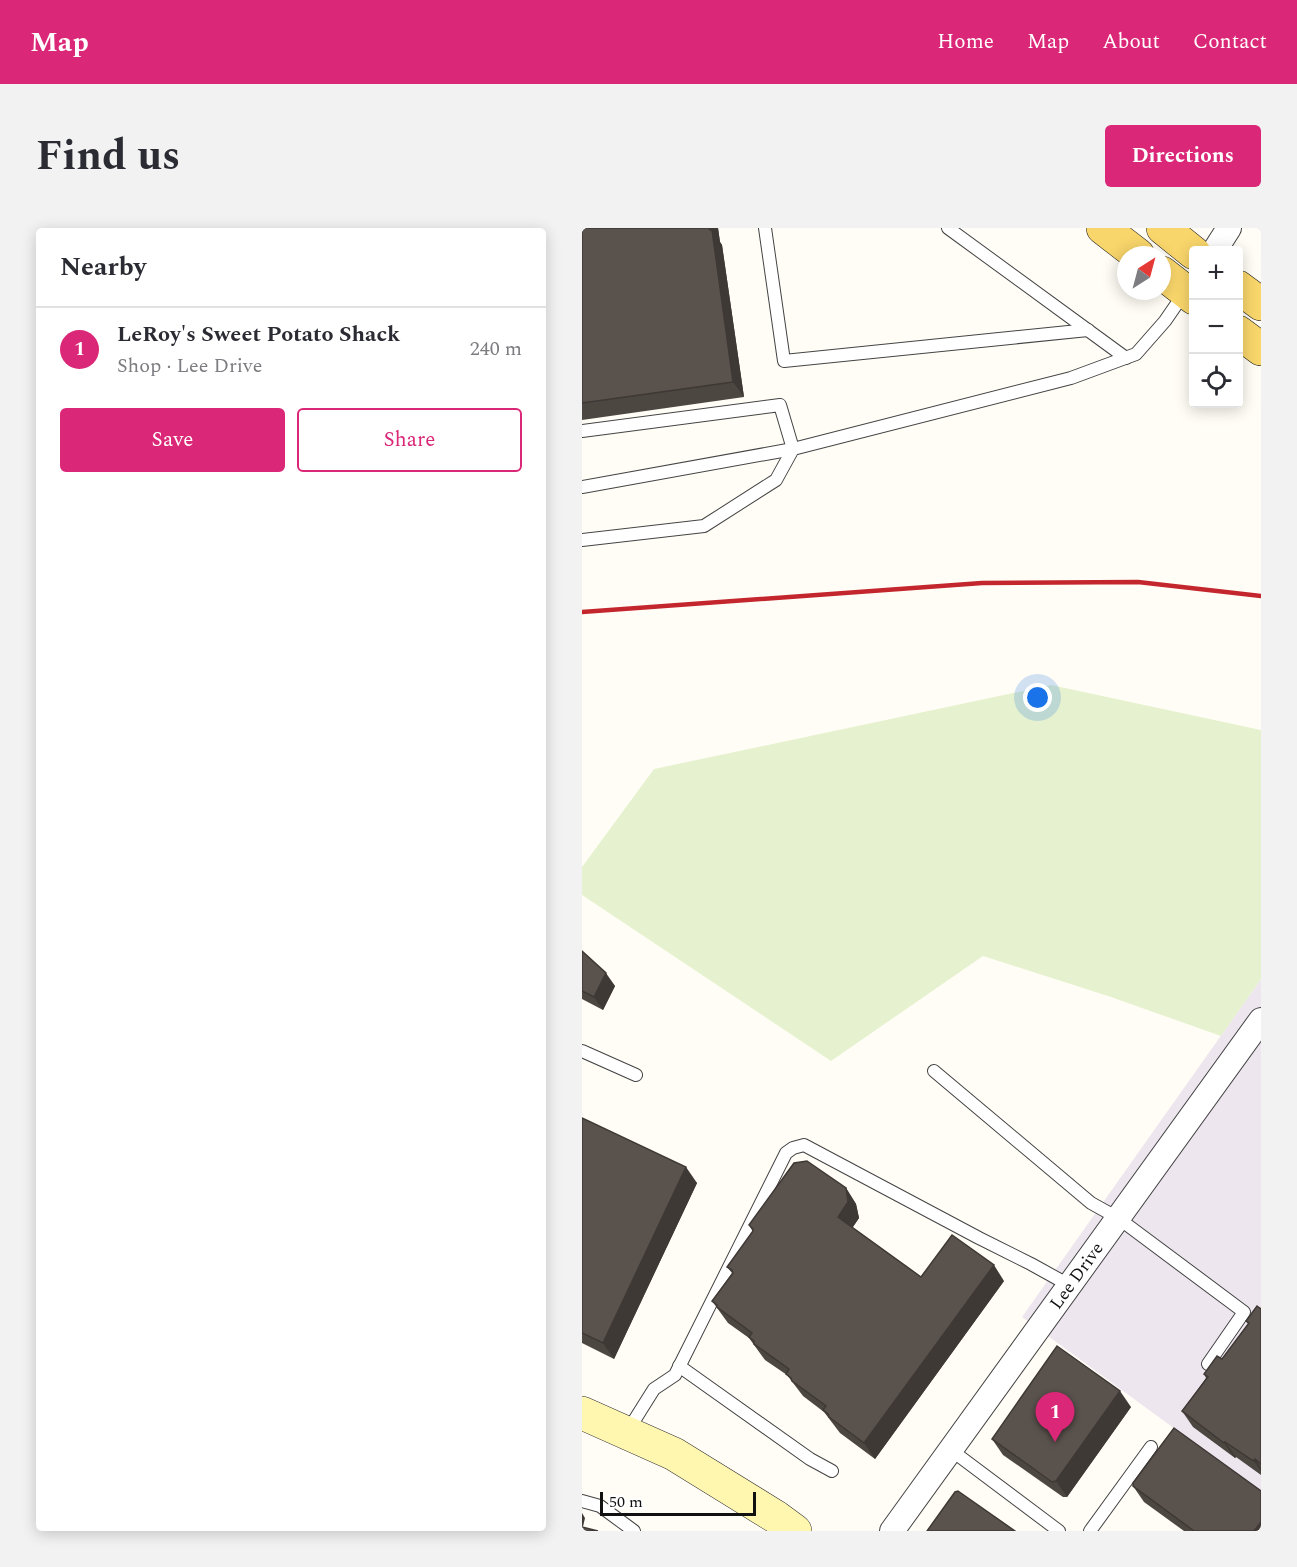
<!DOCTYPE html>
<meta charset="utf-8">
<style>
:root{--surface:#fff;--page:#f2f2f3;--text:#2b2b33;--muted:#7c7c81;--line:#e1e1e2;--accent:#db2777}
body{margin:0;font-family:Spectral,serif;background:var(--page);color:var(--text)}
.controls{position:absolute;right:18px;top:18px;display:grid;overflow:hidden;border-radius:6px;box-shadow:0 3px 15px #0003}
.controls button{width:54px;height:54px;display:grid;place-items:center;padding:0;border:0;border-bottom:2px solid var(--line);background:var(--surface);color:var(--text);font:30px sans-serif}
.compass{position:absolute;left:535px;top:18px;width:54px;height:54px;border-radius:50%;background:var(--surface);box-shadow:0 3px 15px #0003;rotate:36deg}
.scale{position:absolute;left:18px;bottom:15px;width:156px;box-sizing:border-box;padding-left:6px;border:3px solid #111;border-top:0;font-size:16px;line-height:21px;white-space:nowrap;color:#111;-webkit-text-stroke:4px #fff;paint-order:stroke}
.you{position:absolute;left:456px;top:470px;width:21px;height:21px;margin:-15px;border:4px solid #fff;border-radius:50%;background:#1a73e8;box-shadow:0 0 0 9px #1a73e833}
.badge{display:grid;place-items:center;width:39px;height:39px;border-radius:50%;background:var(--accent);color:#fff;font-size:20px;font-weight:700}
.pin{position:absolute;translate:-50% -50px;filter:drop-shadow(0 2px 3px #0008)}
.pin::after{content:'';position:absolute;top:32px;width:21px;height:18px;background:inherit;clip-path:polygon(0 0,100% 0,50% 100%)}
.list{margin:0;padding:0;list-style:none}
h2{display:flex;justify-content:space-between;align-items:center;height:78px;margin:0;padding:0 24px;font-size:26px}
h2 small{font-size:20px;font-weight:400;color:var(--muted)}
.list li{display:grid;grid-template-columns:39px 1fr auto;gap:18px;align-items:center;box-sizing:border-box;height:84px;padding:0 24px;border-top:2px solid var(--line)}
.list b{display:block;font-size:22px;white-space:nowrap}
.list p{margin:0;font-size:20px;white-space:nowrap;color:var(--muted)}
.list em{font-size:20px;font-style:normal;color:var(--muted)}
.actions{display:flex;gap:12px;padding:18px 24px}
.actions a{flex:1;padding:14px 0;border:2px solid var(--accent);border-radius:6px;text-align:center;font-size:21px;color:var(--accent)}
.actions .main{background:var(--accent);color:#fff}
.icon{flex:none;width:33px;height:33px;fill:none;stroke:currentColor;stroke-width:2;stroke-linecap:round;stroke-linejoin:round}
.map{position:relative;flex:none;width:679px;height:1303px;overflow:hidden;border-radius:6px}
header{display:flex;align-items:center;gap:36px;box-sizing:border-box;height:84px;padding:0 30px;background:var(--accent);color:#fff}
header strong{font-size:28px}
nav{display:flex;gap:33px;margin-inline-start:auto;font-size:21px}
.intro{display:flex;align-items:center;justify-content:space-between;box-sizing:border-box;height:144px;padding:0 36px}
h1{margin:0;font-size:42px}
.button{padding:15px 27px;border-radius:6px;background:var(--accent);color:#fff;font-size:21px;font-weight:700}
main{display:flex;gap:36px;padding:0 36px}
aside{flex:1;background:var(--surface);border-radius:6px;box-shadow:0 3px 15px #0003}
.map>svg:first-child{display:block}
.industrial{fill:#eee6ef}
.pitch{fill:#e6f2cf}
.lines{fill:none;stroke-linecap:round;stroke-linejoin:round}
.service-casing{stroke:#444;stroke-width:14}
.minor-casing{stroke:#444;stroke-width:26}
.secondary-casing{stroke:#333;stroke-width:34}
.primary-casing{stroke:#222;stroke-width:34}
.service{stroke:#fff;stroke-width:12}
.minor{stroke:#fff;stroke-width:24}
.secondary{stroke:#fff6b0;stroke-width:33}
.primary{stroke:#f9d66b;stroke-width:33}
.rail{stroke:#c4262e;stroke-width:4.5}
.wall{fill:#4d4742}
.shaded-wall{fill:#3f3936}
.building{fill:#5a524d;stroke:#3f3936;stroke-width:1.5}
.labels{text-anchor:middle;dominant-baseline:central;stroke-width:6;stroke-linejoin:round;paint-order:stroke}
.street-label{font-size:18px;fill:#111;stroke:#fff}
</style>
<header>
<strong>Map</strong>
<nav><a>Home</a><a>Map</a><a>About</a><a>Contact</a></nav>
</header>
<div class="intro"><h1>Find us</h1><a class="button">Directions</a></div>
<main>
<aside>
<h2>Nearby<small></small></h2>
<ul class="list">
<li><span class="badge">1</span><div><b>LeRoy's Sweet Potato Shack</b><p>Shop · Lee Drive</p></div><em>240 m</em></li>
</ul>
<div class="actions"><a class="main">Save</a><a>Share</a></div>
</aside>
<div class="map">
<svg width="679" height="1303" viewBox="0 0 679 1303">
<rect width="100%" height="100%" fill="#fffdf5"/>
<polygon class="industrial" points="679,751 679,1264 440,1089"/>
<polygon class="pitch" points="469,457 679,502 679,751 639,808 529,769 401,728 249,833 0,667 0,639 72,541"/>
<g class="lines">
<g class="service-casing">
<g id="service">
<polyline points="183,0 202,133 506,102"/>
<polyline points="366,0 544,130"/>
<polyline points="0,203 198,177 211,221 0,259"/>
<polyline points="0,312 122,298 194,252 211,221 489,150 554,126 583,93 603,64"/>
<polyline points="0,823 54,847"/>
<polyline points="352,843 509,975 536,990 662,1084 626,1136"/>
<polyline points="97,1138 228,1231 250,1243"/>
<polyline points="45,1204 72,1161 93,1147 204,925 211,920 222,917 397,1010 449,1036 487,1057"/>
<polyline points="369,1222 477,1303"/>
<polyline points="0,1273 18,1278 52,1303"/>
<polyline points="508,1303 569,1219"/>
</g>
</g>
<g class="minor-casing">
<g id="minor">
<polyline points="633,22 647,0"/>
<path id="s1" d="M310,1303l369,-511"/>
</g>
</g>
<g class="secondary-casing">
<polyline id="secondary" points="0,1185 92,1226 194,1289 213,1303"/>
</g>
<g class="primary-casing">
<g id="primary">
<polyline points="521,0 556,27"/>
<polyline points="581,0 612,25"/>
<polyline points="580,45 612,70"/>
<polyline points="656,59 679,76"/>
<polyline points="656,104 679,121"/>
</g>
</g>
<use href="#service" class="service"/>
<use href="#minor" class="minor"/>
<use href="#secondary" class="secondary"/>
<use href="#primary" class="primary"/>
<polyline class="rail" points="0,384 400,355 556,354 679,368"/>
</g>
<g class="wall">
<polygon points="0,0 136,0 138,14 140,17 162,169 0,192"/>
<polygon points="0,723 33,758 21,782 0,771"/>
<polygon points="0,890 115,955 32,1131 0,1115"/>
<polygon points="264,960 274,976 277,990 270,1000 339,1049 422,1053 293,1231 258,1205 242,1184 221,1168 205,1147 183,1132 167,1110 146,1095 130,1073 150,1045 145,1039 171,1004 167,997"/>
<polygon points="679,1081 679,1247 654,1229 653,1230 611,1199 600,1183 624,1150 622,1146 640,1131 666,1096 664,1093"/>
<polygon points="549,1179 485,1269 481,1269 421,1227 410,1211"/>
<polygon points="551,1258 679,1303 602,1303 562,1274"/>
</g>
<g class="shaded-wall">
<polygon points="127,0 136,0 138,14 140,17 162,169 151,154"/>
<polygon points="24,745 33,758 21,782 12,769"/>
<polygon points="104,939 115,955 32,1131 21,1115"/>
<polygon points="264,960 274,976 277,990 267,1005 256,989"/>
<polygon points="412,1037 422,1053 293,1231 282,1215"/>
<polygon points="538,1163 549,1179 485,1269 474,1253"/>
<polygon points="643,1214 654,1229 653,1230 642,1215"/>
<polygon points="673,1231 679,1240 679,1243 672,1233"/>
<polygon points="0,1285 3,1290 0,1303"/>
<polygon points="679,1294 679,1303 672,1303"/>
</g>
<g class="building">
<polygon points="0,0 127,0 128,2 130,2 151,154 0,175"/>
<polygon points="0,723 24,745 12,769 0,763"/>
<polygon points="0,890 104,939 21,1115 0,1105"/>
<polygon points="225,933 264,960 266,974 256,989 339,1049 370,1007 412,1037 282,1215 247,1189 246,1186 241,1182 244,1178 210,1153 209,1150 204,1146 207,1141 172,1116 172,1113 167,1109 170,1105 135,1079 135,1077 130,1073 151,1045 150,1042 145,1039 171,1003 171,1001 167,997 212,935"/>
<polygon points="675,1078 679,1081 679,1236 673,1231 672,1233 670,1232 643,1214 642,1215 600,1183 626,1149 622,1146 635,1128 640,1131 667,1095 664,1093"/>
<polygon points="475,1118 538,1163 474,1253 470,1254 410,1211"/>
<polygon points="592,1200 679,1263 679,1294 672,1303 612,1303 551,1258 551,1255"/>
<polygon points="376,1263 433,1303 345,1303 373,1264"/>
<polygon points="0,1299 16,1303 0,1303"/>
</g>
<g class="labels">
<g class="street-label">
<text stroke="none"><textPath href="#s1" startOffset="315">Lee Drive</textPath></text>
</g>
</g>
</svg>
<div class="controls">
<button>+</button>
<button>−</button>
<button><svg class="icon" aria-label="locate" viewBox="0 0 24 24"><circle cx="12" cy="12" r="6"/><path d="M12 2v4M12 18v4M2 12h4M18 12h4"/></svg></button>
</div>
<svg class="compass" viewBox="-18 -18 36 36"><path d="M0-13l5 13h-10z" fill="#e53935"/><path d="M0 13l5-13h-10z" fill="#7c7c81"/></svg>
<div class="scale">50 m</div>
<div class="you"></div>
<div class="pin badge" style="left:473px;top:1214px">1</div>
</div>
</main>
